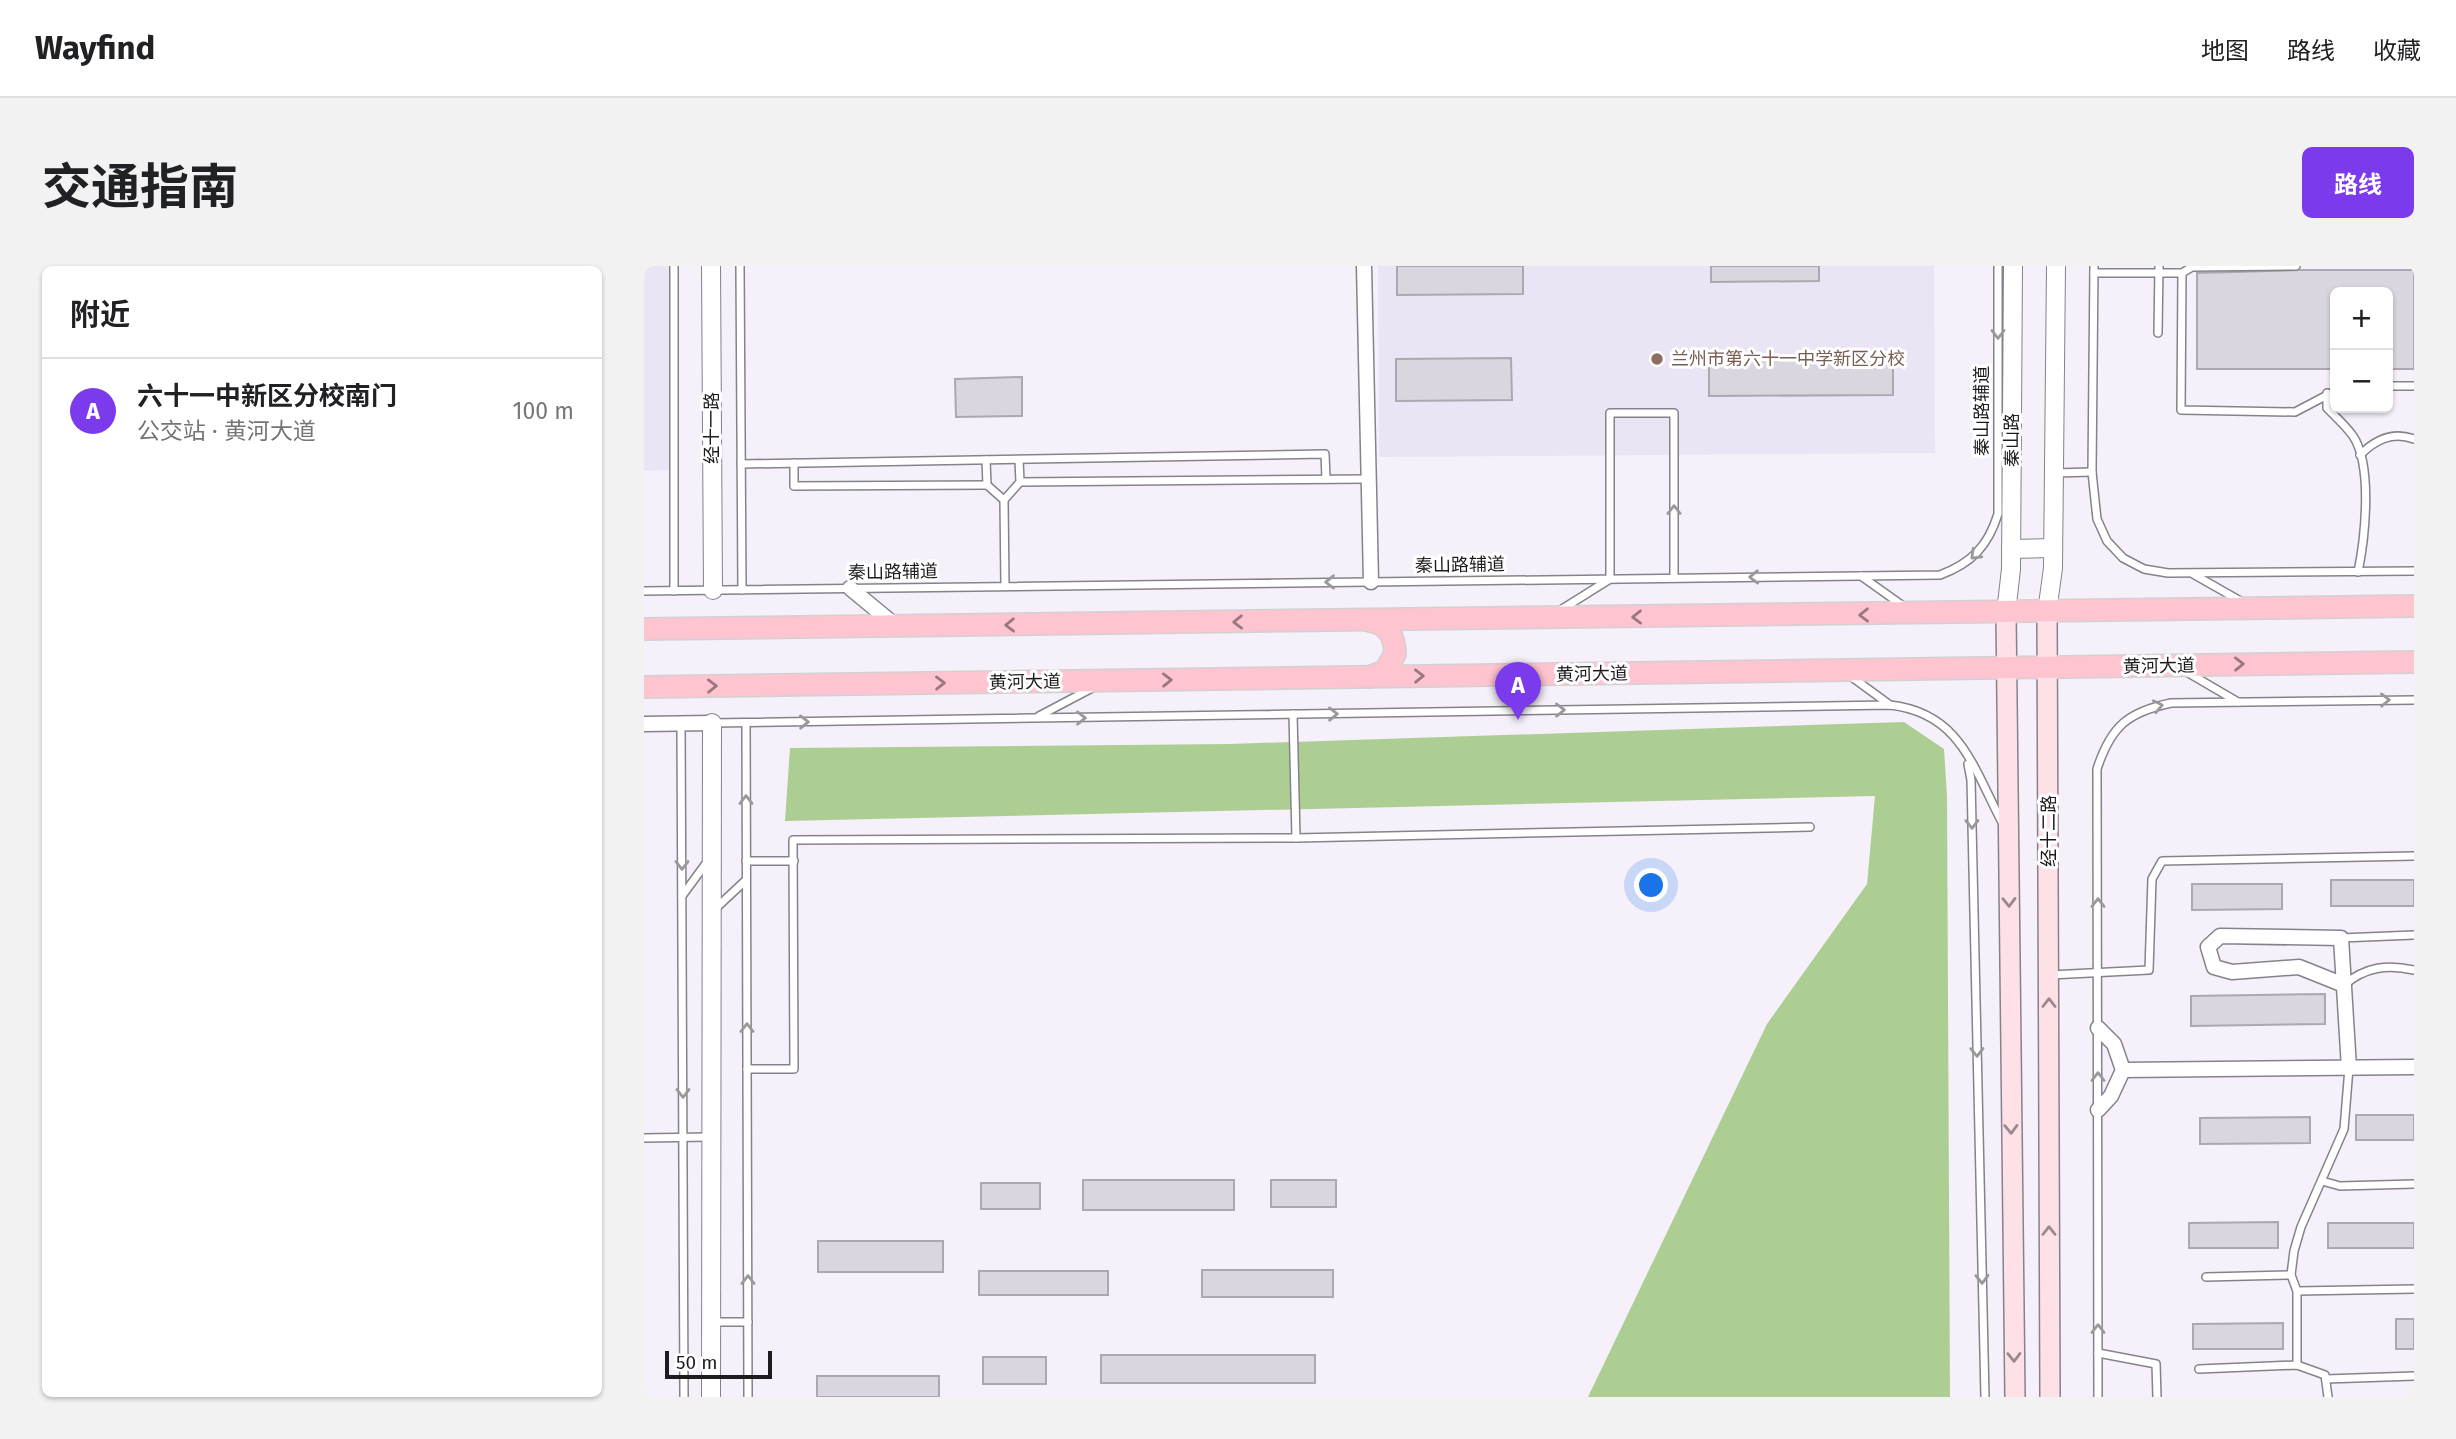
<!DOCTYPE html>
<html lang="zh">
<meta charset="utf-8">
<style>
:root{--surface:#fff;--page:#f2f2f2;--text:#202124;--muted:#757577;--line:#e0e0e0;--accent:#7c3aed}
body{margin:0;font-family:"Fira Sans","Noto Sans SC",sans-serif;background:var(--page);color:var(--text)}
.controls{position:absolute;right:21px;top:21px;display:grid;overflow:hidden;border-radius:10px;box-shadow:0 2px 5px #0004}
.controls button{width:63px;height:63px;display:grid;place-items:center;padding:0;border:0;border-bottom:2px solid var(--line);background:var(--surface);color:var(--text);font:35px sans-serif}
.scale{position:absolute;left:21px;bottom:18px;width:107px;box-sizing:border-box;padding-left:7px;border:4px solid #1d1b1e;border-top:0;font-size:19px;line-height:24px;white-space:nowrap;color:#1d1b1e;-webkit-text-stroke:5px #fff;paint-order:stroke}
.you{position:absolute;left:1008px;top:620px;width:24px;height:24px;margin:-18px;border:5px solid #fff;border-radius:50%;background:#1a73e8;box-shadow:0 0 0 10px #1a73e833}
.badge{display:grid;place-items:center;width:46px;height:46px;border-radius:50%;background:var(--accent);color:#fff;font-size:23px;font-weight:700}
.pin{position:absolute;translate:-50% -58px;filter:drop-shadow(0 2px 4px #0008)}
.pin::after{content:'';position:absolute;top:37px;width:24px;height:21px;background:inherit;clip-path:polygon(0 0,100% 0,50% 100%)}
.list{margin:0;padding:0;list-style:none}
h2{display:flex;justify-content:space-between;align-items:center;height:91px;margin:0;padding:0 28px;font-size:30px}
h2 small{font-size:23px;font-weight:400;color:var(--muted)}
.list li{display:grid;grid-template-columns:46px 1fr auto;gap:21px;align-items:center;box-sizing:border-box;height:105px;padding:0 28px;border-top:2px solid var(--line)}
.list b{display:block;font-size:26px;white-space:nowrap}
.list p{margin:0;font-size:23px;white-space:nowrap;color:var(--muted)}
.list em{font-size:23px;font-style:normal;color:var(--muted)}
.map{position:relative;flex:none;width:1770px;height:1131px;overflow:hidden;border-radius:10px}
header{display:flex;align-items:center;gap:42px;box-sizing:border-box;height:98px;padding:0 35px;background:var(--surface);border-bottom:2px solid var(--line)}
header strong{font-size:33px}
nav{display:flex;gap:38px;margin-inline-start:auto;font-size:24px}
.intro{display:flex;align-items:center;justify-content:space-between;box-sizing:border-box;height:168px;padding:0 42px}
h1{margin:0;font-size:49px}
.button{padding:18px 32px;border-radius:10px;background:var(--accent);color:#fff;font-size:24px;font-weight:700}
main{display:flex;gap:42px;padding:0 42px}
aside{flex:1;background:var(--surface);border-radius:10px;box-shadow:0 2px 5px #0004}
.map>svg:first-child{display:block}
.built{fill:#ebe4f4}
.park{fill:#adce93}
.building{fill:#dad6df;stroke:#aca7b0;stroke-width:2}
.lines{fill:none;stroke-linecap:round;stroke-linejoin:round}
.service-casing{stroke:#86828b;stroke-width:10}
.minor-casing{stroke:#86828b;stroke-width:17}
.tertiary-casing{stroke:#86828b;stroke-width:20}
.secondary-casing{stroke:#86828b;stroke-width:22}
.primary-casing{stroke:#d2d1d2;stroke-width:24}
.service{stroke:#fff;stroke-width:7}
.minor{stroke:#fff;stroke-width:14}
.tertiary{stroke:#fff;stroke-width:18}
.secondary{stroke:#fee1e7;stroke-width:19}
.primary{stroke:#fec4d0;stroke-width:21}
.oneway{stroke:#99989a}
.oneway2{stroke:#997880}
.oneway3{stroke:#99888d}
.education-dot{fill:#8d6e63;stroke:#fff;stroke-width:2.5}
.labels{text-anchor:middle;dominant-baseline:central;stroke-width:6;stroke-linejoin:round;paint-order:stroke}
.education-label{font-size:18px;fill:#785e54;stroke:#fff;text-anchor:start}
.street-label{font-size:18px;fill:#1d1b1e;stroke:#fff}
</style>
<header>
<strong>Wayfind</strong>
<nav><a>地图</a><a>路线</a><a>收藏</a></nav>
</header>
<div class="intro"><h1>交通指南</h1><a class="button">路线</a></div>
<main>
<aside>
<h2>附近<small></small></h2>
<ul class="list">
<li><span class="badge">A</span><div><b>六十一中新区分校南门</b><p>公交站 · 黄河大道</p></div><em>100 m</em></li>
</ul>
</aside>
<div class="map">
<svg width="1770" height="1131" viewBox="0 0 1770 1131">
<rect width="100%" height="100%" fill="#f5f0fa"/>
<g class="built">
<polygon points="0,0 25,0 27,204 0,205"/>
<polygon points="734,0 1290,0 1291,187 735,191"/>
</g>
<polygon class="park" points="1260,456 1300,483 1303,530 1306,1131 944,1131 1123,758 1223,618 1231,530 141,555 146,482 585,478"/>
<g class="building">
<polygon points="753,0 879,0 879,28 753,29"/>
<polygon points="1067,0 1175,0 1175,15 1067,16"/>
<polygon points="1657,4 1770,4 1770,103 1744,103 1744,26 1691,26 1691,103 1553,103 1553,7"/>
<polygon points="1249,89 1249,129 1065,130 1065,90"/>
<polygon points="867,92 868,134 752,135 752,93"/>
<polygon points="378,111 378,150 312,151 311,113"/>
<rect x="1687" y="614" width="83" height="26"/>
<polygon points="1548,618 1638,618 1638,643 1548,644"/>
<polygon points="1681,728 1681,758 1547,760 1547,730"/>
<rect x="1712" y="849" width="58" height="25"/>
<polygon points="1666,851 1666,877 1556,878 1556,852"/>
<rect x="439" y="914" width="151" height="30"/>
<rect x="627" y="914" width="65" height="27"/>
<rect x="337" y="917" width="59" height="26"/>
<polygon points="1634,956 1634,982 1545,982 1545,957"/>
<rect x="1684" y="957" width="86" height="25"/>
<rect x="174" y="975" width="125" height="31"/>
<rect x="558" y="1004" width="131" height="27"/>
<rect x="335" y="1005" width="129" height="24"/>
<rect x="1752" y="1053" width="18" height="30"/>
<polygon points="1639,1057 1639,1083 1549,1083 1549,1058"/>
<rect x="457" y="1089" width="214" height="28"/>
<rect x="339" y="1091" width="63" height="27"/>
<rect x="173" y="1110" width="122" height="21"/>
</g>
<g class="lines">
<g class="service-casing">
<g id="service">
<polyline points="96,0 98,324"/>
<polyline points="1450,0 1448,206 1453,253 1463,275 1479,292 1500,303 1524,307 1770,305"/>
<polyline points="1450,7 1538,7 1537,144 1651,146 1691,125"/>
<polyline points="1538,7 1548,1 1652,0"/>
<polyline points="1514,67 1515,0"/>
<polyline points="1744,120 1770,120"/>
<path d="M1683,127v15c9,9 19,18 26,28 20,30 12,102 5,136"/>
<path d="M1716,189c15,-15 32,-24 54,-16"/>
<polyline points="342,194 343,219 360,234"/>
<polyline points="150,197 150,220 343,219"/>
<polyline points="97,198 681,188 682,213"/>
<polyline points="1410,207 1448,206"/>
<polyline points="376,216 724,213"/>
<polyline points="1549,308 1600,337"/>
<polyline points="1217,310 1262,342"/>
<polyline points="361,320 360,234 376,216 375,194"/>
<path d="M0,325l1296,-16c32,-12 48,-29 58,-61v-248"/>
<polyline points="30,325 30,0"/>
<polyline points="915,345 966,313 966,147 1030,147 1030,312"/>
<polyline points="1541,405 1594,436"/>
<polyline points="1205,409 1246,439"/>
<polyline points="649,448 652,572"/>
<polyline points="395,450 450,421"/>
<path d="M68,457l1178,-18c71,8 83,63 113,119"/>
<polyline points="102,457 104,1131"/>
<polyline points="37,458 40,1131"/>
<polyline points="1324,498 1327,514 1341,1131"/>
<polyline points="102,595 150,595"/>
<polyline points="38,630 63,596"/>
<polyline points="71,643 102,614"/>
<polyline points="1697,672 1770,669"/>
<polyline points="1406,709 1505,704 1508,613 1518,595 1770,590"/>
<path d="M1700,719c21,-18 43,-21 70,-15"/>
<polyline points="103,803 150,803 149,574 652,572 1166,561"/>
<polyline points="0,872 65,871"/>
<polyline points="1678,915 1696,920 1770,918"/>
<polyline points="1562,1011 1647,1009"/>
<polyline points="1653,1025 1770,1023"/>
<polyline points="66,1056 104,1056"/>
<polyline points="1454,1087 1512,1098 1513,1131"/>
<polyline points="1653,1099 1653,1025 1647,1009 1650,985 1657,961 1700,863 1705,802"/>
<polyline points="1555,1103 1653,1099 1681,1109 1684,1131"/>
<polyline points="1682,1113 1770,1110"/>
<path d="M1454,1131l-1,-628c14,-43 31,-57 74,-66l243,-3"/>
</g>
</g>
<g class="minor-casing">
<g id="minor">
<polyline points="720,0 727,316"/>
<polyline points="206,322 252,360"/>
<polyline points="0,458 68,457"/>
<polyline points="1700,719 1655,701 1588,706 1570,701 1564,681 1576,670 1697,672 1705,802"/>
<polyline points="1479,804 1770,801"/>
<polyline points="1454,844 1467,830 1479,804 1470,778 1454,762"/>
</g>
</g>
<g class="tertiary-casing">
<g id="tertiary">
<polyline points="67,0 69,324"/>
<polyline points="1367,283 1409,282"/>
<polyline points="1403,346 1409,302 1412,0"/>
<polyline points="1362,347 1367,303 1369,0"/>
<polyline points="67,1131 68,457"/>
</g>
</g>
<g class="secondary-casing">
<g id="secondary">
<polyline points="1403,346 1406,1131"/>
<polyline points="1362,347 1371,1131"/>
</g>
</g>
<g class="primary-casing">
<g id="primary">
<polyline points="0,363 1770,340"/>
<path d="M725,411l16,-6 10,-17c0,-17 -7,-30 -25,-33"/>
<polyline points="0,421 1770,396"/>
</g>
</g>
<use href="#service" class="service"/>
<use href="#minor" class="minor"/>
<use href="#tertiary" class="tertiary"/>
<use href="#secondary" class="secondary"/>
<use href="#primary" class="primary"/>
</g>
<defs><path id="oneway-chevron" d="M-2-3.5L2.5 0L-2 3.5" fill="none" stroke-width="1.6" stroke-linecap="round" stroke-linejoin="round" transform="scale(1.75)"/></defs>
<g class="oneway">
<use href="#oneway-chevron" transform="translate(1354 68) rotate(90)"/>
<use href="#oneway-chevron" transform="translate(1030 244) rotate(-90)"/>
<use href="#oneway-chevron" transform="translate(1331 289) rotate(136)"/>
<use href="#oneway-chevron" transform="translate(1110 311) rotate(179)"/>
<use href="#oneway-chevron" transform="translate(686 316) rotate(179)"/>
<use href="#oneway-chevron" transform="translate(1741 434) rotate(-1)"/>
<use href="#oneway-chevron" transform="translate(1514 440) rotate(-12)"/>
<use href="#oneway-chevron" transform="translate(916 444) rotate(-1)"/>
<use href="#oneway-chevron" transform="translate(689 448) rotate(-1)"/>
<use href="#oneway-chevron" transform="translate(437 452) rotate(-1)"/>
<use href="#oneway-chevron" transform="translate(160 456) rotate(-1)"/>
<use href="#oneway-chevron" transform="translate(102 534) rotate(-90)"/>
<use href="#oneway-chevron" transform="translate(1328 558) rotate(89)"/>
<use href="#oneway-chevron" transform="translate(38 599) rotate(90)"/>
<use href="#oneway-chevron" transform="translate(1454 637) rotate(-90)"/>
<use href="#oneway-chevron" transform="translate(103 762) rotate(-90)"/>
<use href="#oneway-chevron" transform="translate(1333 786) rotate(89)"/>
<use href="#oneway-chevron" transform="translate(1454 811) rotate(-90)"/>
<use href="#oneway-chevron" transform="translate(39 827) rotate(90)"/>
<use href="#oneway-chevron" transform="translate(1338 1013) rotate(89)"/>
<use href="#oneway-chevron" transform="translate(104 1014) rotate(-90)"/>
<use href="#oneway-chevron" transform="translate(1454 1063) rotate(-90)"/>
</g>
<g class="oneway2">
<use href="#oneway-chevron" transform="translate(1220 349) rotate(179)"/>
<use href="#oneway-chevron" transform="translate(993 351) rotate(179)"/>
<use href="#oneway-chevron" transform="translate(594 356) rotate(179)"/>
<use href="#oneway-chevron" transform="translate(366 359) rotate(179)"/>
<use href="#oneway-chevron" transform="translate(1595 398) rotate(-1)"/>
<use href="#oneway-chevron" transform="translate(775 410) rotate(-1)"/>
<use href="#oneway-chevron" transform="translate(523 414) rotate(-1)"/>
<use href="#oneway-chevron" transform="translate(296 417) rotate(-1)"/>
<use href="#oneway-chevron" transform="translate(68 420) rotate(-1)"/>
</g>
<g class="oneway3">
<use href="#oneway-chevron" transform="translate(1365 636) rotate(89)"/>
<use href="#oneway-chevron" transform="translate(1405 737) rotate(-90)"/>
<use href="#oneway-chevron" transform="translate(1367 863) rotate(89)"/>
<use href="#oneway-chevron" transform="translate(1405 965) rotate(-90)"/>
<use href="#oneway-chevron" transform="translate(1370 1091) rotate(89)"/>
</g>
<circle class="education-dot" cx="1013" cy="93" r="7"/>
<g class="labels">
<g class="education-label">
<text x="1027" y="93">兰州市第六十一中学新区分校</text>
</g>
<g class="street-label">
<text transform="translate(1338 145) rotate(-90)">秦山路辅道</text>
<text transform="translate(68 162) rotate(-90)">经十一路</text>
<text transform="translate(1368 174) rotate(-90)">秦山路</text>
<text transform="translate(816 299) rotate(-1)">秦山路辅道</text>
<text transform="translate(249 306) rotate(-1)">秦山路辅道</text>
<text transform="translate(1515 400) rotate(-1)">黄河大道</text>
<text transform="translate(948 408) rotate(-1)">黄河大道</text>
<text transform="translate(381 416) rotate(-1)">黄河大道</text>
<text transform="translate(1405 565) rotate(-90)">经十二路</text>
</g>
</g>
</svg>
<div class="controls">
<button>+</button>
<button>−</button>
</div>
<div class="scale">50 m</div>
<div class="you"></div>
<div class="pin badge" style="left:874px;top:454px">A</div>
</div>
</main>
